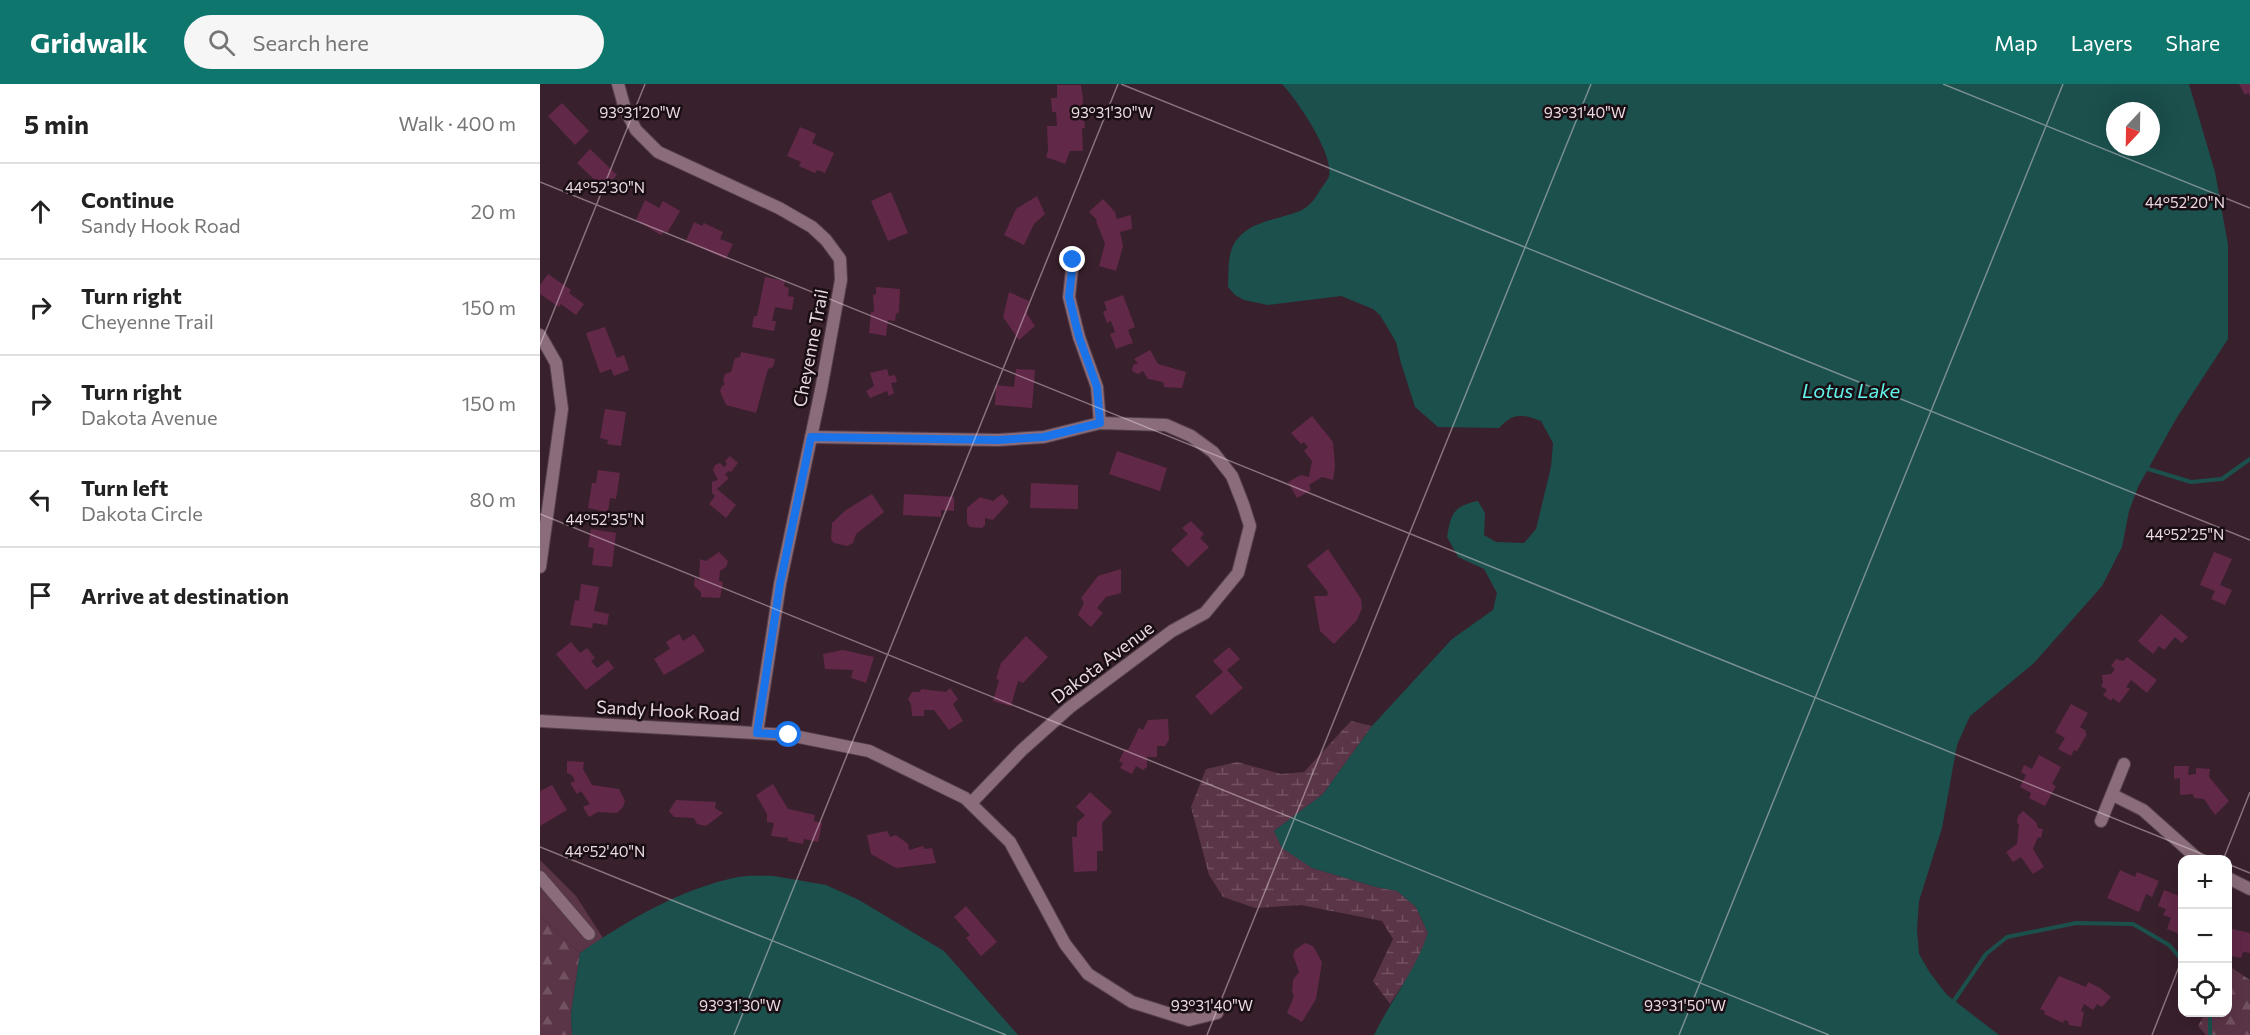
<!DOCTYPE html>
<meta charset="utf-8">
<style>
:root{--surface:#fff;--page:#f6f6f6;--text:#222;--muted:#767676;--line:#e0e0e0;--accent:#0f766e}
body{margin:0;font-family:Commissioner,sans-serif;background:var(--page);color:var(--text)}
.controls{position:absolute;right:18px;bottom:18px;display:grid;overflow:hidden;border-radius:12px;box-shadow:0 6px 24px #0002}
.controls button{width:54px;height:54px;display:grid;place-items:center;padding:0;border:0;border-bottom:2px solid var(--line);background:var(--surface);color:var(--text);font:30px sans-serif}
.compass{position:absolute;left:1566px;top:18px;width:54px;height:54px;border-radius:50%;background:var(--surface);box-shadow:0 6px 24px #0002;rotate:202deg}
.stop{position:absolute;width:18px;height:18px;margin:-14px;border:4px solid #1a73e8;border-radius:50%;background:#fff}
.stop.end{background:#1a73e8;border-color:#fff;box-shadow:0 2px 6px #0008}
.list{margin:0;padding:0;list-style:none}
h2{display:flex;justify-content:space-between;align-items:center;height:78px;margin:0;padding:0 24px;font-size:26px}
h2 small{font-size:20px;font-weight:400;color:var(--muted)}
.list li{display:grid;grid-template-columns:39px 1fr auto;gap:18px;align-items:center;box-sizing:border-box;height:96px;padding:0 24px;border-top:2px solid var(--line)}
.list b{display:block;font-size:22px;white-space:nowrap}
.list p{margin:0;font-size:20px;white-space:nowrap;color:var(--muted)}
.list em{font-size:20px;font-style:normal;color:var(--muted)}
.icon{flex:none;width:33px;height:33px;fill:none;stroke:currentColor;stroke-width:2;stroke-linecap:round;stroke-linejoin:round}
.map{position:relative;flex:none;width:1710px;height:951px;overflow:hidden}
header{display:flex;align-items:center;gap:36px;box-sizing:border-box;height:84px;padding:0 30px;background:var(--accent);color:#fff}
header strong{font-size:28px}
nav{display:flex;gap:33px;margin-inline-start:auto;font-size:21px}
.search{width:420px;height:54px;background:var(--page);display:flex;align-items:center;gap:15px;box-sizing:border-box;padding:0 21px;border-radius:33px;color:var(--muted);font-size:22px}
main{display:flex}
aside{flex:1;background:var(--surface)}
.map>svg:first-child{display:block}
.green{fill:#5a3447}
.forest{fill:url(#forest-firs)}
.wetland{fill:url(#wetland-marsh)}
.water{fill:#1b504d;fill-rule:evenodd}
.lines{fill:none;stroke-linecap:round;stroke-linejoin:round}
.stream{stroke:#1b504d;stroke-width:4}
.building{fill:#622848}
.minor-casing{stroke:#543f4a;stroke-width:14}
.minor{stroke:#8a6c7a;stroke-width:12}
.route{stroke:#1a73e8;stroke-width:8}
.ticks{fill:none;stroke:#ead9e0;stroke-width:1.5;stroke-opacity:0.45}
.labels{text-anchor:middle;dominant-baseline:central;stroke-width:5;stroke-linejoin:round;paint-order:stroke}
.street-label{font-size:18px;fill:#ead9e0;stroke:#190e13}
.water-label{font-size:20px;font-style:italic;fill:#63f2e9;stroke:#190e13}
.ticks-label{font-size:15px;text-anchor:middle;fill:#ead9e0;stroke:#190e13;stroke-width:5;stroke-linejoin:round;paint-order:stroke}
</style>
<header>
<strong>Gridwalk</strong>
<div class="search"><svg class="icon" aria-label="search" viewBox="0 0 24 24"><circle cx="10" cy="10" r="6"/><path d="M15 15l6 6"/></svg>Search here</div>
<nav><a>Map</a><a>Layers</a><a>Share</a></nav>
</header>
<main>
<aside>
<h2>5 min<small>Walk · 400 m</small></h2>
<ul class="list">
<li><svg class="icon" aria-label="ahead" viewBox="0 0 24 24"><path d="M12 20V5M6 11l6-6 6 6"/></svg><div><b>Continue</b><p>Sandy Hook Road</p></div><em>20 m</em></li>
<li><svg class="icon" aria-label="right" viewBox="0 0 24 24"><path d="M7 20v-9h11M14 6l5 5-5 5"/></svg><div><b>Turn right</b><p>Cheyenne Trail</p></div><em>150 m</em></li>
<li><svg class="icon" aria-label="right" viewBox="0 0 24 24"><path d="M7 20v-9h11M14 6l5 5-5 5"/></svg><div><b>Turn right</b><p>Dakota Avenue</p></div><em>150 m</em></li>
<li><svg class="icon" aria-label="left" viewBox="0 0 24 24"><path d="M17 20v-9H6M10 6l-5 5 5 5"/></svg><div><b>Turn left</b><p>Dakota Circle</p></div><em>80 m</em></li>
<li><svg class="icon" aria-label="arrive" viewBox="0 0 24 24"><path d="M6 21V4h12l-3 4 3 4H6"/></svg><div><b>Arrive at destination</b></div></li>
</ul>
</aside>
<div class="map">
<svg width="1710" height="951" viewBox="0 0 1710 951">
<defs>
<pattern id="forest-firs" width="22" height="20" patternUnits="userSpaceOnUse" patternTransform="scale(1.5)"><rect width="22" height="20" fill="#5a3447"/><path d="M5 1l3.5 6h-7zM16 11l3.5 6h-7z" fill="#725161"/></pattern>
<pattern id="wetland-marsh" width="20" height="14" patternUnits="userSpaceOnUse" patternTransform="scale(1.5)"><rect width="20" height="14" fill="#5a3447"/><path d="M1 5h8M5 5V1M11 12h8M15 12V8" fill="none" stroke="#725161"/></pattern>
</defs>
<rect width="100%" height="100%" fill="#39202d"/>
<polygon class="green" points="0,776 36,812 63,854 40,869 0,832"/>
<g class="forest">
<polygon points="0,832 40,869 31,930 32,951 0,951"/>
<polygon points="1692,884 1710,896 1710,951 1666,951 1658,942 1665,929 1688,928 1688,891"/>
</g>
<polygon class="wetland" points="811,637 832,642 783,710 734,747 772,784 836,803 857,807 876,823 888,849 880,874 850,920 833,897 853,855 842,837 761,821 715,824 683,813 669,791 651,723 666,685 697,678 741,690 764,688"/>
<g class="water">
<path d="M742,0h907l26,88 13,73v94l-52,80 -38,68 -9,24 -7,36 -20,39 -68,77 -64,53 -13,29 -15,83 -23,73 -2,29 2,24 11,19 17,22 52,40h-625c17,-35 42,-65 54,-102l-12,-26 -19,-16 -21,-4 -64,-19 -30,-20 -8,-17 49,-37 49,-68 80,-87 41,-29 4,-17 -13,-24 -26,-12 -11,-20c4,-23 6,-31 31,-36l7,12 -1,22 12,7 28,1 12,-14 15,-62 2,-24 -12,-22c-19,-7 -27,-9 -42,7l-61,-1 -23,-20 -14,-44 -5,-21 -16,-27 -7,-6 -32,-13 -73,9 -24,-5 -9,-5 -7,-8c1,-15 -1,-32 7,-45 15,-22 43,-22 65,-31 9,-4 14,-11 19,-19 3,-5 8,-11 10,-16 5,-22 -32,-76 -47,-92zM1575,27h36v36h-36z"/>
<path d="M234,792l52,9 33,15 85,51 74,84h-446l-1,-21 9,-61c48,-33 100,-64 158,-76 11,-2 25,-1 36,-1z"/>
</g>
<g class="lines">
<g class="stream">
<polyline points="1605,384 1651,398 1682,395 1710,375"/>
<polyline points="1413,918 1446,870 1467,853 1536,839 1593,840 1629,861 1642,876"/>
<polyline points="1670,951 1670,928"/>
</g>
</g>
<g class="building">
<polygon points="1699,0 1710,0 1710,12 1708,9 1705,11"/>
<polygon points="517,1 541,1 543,15 542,34 544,34 545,44 542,44 543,67 530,67 525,80 506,73 508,67 507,42 517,42 516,28 512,28 511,14 517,14"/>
<polygon points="22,19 49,47 35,61 8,32"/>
<polygon points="260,43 276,50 272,59 294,69 285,89 277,86 275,89 259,82 261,78 247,72"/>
<polygon points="50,65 77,91 64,105 37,79"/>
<polygon points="351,108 368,149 348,157 331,117"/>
<polygon points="497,112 505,130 494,140 484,161 464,151 476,125"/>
<polygon points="563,115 575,128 577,135 591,131 592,145 580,148 583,162 576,187 559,182 565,160 556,137 557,136 549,128"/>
<polygon points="105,116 119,124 123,117 140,127 127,149 124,147 121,151 96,136"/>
<polygon points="154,138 162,142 164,139 183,148 180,155 193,160 186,175 146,157"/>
<polygon points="8,190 31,206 29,209 44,220 36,231 21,220 19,223 0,210 0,201"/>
<polygon points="225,193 245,197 244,202 249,204 248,212 254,213 252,226 235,223 232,237 236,237 234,247 212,243 214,232 217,232"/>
<polygon points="336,203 360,205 359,228 356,230 355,237 348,236 346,252 329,249 331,228 334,228 333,210 336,211"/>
<polygon points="469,208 489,217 487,230 495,242 479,256 463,233"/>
<polygon points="583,211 595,243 588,246 593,259 576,265 570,250 575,248 571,237 567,239 563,228 567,226 564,218"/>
<polygon points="65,243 77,274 84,271 89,286 74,292 71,285 60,289 46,249"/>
<polygon points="610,266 618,280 646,288 642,304 624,303 623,298 608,295 603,287 598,290 592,287 593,281 598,279 594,275"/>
<polygon points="201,268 235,275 233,283 228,285 216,329 186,321 180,307 182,302 185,300 183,297 185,290 191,288 195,274 200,273"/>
<polygon points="347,285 349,292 355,291 357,298 351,299 354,309 349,312 347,307 330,314 326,307 334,302 330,289"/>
<polygon points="476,285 495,286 492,324 455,321 456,301 474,303"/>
<polygon points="65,325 86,328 81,362 67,360 68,356 60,354"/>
<polygon points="772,332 793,358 795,382 793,396 782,393 769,401 771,406 757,414 748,398 761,391 769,393 772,377 764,367 768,363 764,358 761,360 751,349"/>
<polygon points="577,367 627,384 620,407 569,390"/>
<polygon points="190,372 198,379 191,388 188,387 185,391 189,394 177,405 196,421 186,434 169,420 175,412 172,409 172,398 178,396 173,386 175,381 180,379 184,383 187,380 185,377"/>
<polygon points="58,386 80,389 76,415 70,414 68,428 48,424 52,399 56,399"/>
<polygon points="491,399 538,401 538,425 490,424"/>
<polygon points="332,410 344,428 316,450 313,459 307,462 294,459 291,455 292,439 306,426"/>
<polygon points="364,410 414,413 414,427 401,426 401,433 363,431"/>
<polygon points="462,410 469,418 453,436 445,434 445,441 442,444 430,443 427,439 427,424 440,413 453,417"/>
<polygon points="651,437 664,450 660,454 669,463 648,483 631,466 648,450 642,444"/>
<polygon points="51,445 76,449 72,483 52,481 54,464 48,463"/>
<polygon points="788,465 821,515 822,524 817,536 794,560 780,547 774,512 787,512 788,508 767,482"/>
<polygon points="179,468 188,477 186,483 180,487 179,497 183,498 180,514 161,513 161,508 154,502 155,493 159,497 160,475 166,477"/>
<polygon points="1674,468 1692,475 1680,501 1692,506 1685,521 1671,515 1675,507 1660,501"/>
<polygon points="581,485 581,509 566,513 557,524 563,529 551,543 538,531 544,519 541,514 558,492"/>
<polygon points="41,500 59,503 54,527 69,530 67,541 53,539 52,544 30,541 35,516 39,517"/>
<polygon points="1621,530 1648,553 1642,559 1635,553 1624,566 1619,562 1613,570 1598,557"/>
<polygon points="139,550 143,557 154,550 165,567 124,591 114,575 130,565 126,558"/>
<polygon points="486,552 508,573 483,599 478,597 471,622 453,617 459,596 456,595 461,579"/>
<polygon points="31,558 40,569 47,564 55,574 51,577 57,584 68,576 74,584 46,606 16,570"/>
<polygon points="689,563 700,575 687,586 703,604 671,631 655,612 683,588 673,577"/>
<polygon points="303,566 334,573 326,599 311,594 313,586 285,585 283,570"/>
<polygon points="1587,573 1617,596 1607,609 1591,596 1586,603 1590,605 1579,619 1573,614 1571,617 1563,611 1567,606 1561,602 1563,599 1562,591 1571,590 1575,585 1571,582 1576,575 1583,577"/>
<polygon points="410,604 418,615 413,620 423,637 409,646 394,626 384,626 384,632 372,632 371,620 368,615 372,608 380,608 381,605 406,608"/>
<polygon points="1531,620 1548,629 1540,643 1546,647 1545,649 1547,650 1537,667 1534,666 1531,672 1518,665 1525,654 1515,648"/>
<polygon points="628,635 629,656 625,662 617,662 617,673 607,673 607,683 603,686 596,682 592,690 580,684 583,679 579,677 585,665 588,666 599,644 603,646 608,636"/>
<polygon points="1499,671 1521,683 1512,700 1516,702 1505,722 1489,714 1491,709 1480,703 1486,691 1481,688 1484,681 1492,685"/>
<polygon points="27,677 44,678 43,685 52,701 79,705 85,717 83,723 77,729 58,728 49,733 43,723 50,720 41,707 37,710 30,699 35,697 32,691 27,689"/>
<polygon points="1634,682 1649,682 1648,691 1656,690 1656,684 1670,685 1669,693 1689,717 1675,731 1664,715 1654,714 1653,710 1640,711 1640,694 1634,695"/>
<polygon points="233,700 248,725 275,731 274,737 282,739 278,758 264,755 263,760 248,757 248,754 231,752 234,739 227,738 227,730 216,711"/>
<polygon points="12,701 27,726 0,742 0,707"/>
<polygon points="550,708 572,728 562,739 563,767 557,767 557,787 534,788 532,753 537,753 537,739 545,731 536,723"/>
<polygon points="136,716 176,718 175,724 183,729 166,742 157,740 154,734 134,733 129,727"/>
<polygon points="1483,727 1496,738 1498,744 1503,745 1501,754 1498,753 1493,765 1504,783 1493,790 1481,773 1473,778 1466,768 1477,760 1479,740 1477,739 1478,732"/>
<polygon points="347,747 350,753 356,751 368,760 369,766 383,762 384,765 392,764 396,779 356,784 331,770 327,751"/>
<polygon points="1580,786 1595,793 1597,788 1619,797 1612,813 1606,810 1599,828 1567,814"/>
<polygon points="1624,806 1642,813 1642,851 1627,845 1631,834 1623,831 1626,825 1618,822"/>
<polygon points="426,822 457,858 441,872 426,854 430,851 414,833"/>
<polygon points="1688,844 1710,849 1710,869 1703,868 1701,874 1688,871"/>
<polygon points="765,859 773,862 782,878 776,915 762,938 747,929 754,912 752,908 753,896 759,888 753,871 755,866"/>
<polygon points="1519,892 1546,903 1548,898 1560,904 1571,913 1562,923 1557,920 1553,926 1544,920 1541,927 1544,928 1541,943 1529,941 1528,937 1524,936 1523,939 1504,930 1505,927 1500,925"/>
</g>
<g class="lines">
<g class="minor-casing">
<g id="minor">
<polyline points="78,0 85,25 96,46 118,68 239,124 272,143 286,156 300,175 301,196 281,306 240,500 217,649"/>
<polyline points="533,176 529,213 539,253 557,303 560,339"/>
<polyline points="0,251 16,279 22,325 0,483"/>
<polyline points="271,353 458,356 504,353 560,339 626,341 651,352 673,368 692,392 703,420 710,442 698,489 665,529 632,547 529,624 482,666 431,719"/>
<polyline points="0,637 249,651 329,667 425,714 470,758 525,860 548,890 592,918 649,936 677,929"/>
<polyline points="1573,711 1603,726 1659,776"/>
<polyline points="1561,737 1584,680"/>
<polyline points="0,793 49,850"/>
<polyline points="1688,794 1710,805"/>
</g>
</g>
<use href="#minor" class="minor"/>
</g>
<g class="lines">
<polyline class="route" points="249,651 217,649 240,500 271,353 458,356 504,353 560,339 557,303 539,253 529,213 533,176"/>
</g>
<path class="ticks" d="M581,0l1129,456M1403,0l307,124M0,98l1677,678M0,261l105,-261M0,430l1289,521M0,763l466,188M1683,776l27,-68M1688,780l22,9M194,951l384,-951M667,951l384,-951M1139,951l384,-951M1612,951l30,-76"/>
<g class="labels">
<g class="street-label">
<text transform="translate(270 264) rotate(-79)">Cheyenne Trail</text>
<text transform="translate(562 578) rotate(-37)">Dakota Avenue</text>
<text transform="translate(128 626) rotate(3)">Sandy Hook Road</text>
</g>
<g class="water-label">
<text x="1311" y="306">Lotus Lake</text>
</g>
</g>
<g class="ticks-label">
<text x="100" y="34">93°31'20"W</text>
<text x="572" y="34">93°31'30"W</text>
<text x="1045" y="34">93°31'40"W</text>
<text x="65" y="109">44°52'30"N</text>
<text x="1645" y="124">44°52'20"N</text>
<text x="65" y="441">44°52'35"N</text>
<text x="1645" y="456">44°52'25"N</text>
<text x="65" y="773">44°52'40"N</text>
<text x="200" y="927">93°31'30"W</text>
<text x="672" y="927">93°31'40"W</text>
<text x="1145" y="927">93°31'50"W</text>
</g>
</svg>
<div class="controls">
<button>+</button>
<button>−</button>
<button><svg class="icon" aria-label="locate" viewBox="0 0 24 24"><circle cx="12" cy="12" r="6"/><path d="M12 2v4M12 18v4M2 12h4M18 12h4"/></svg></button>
</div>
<svg class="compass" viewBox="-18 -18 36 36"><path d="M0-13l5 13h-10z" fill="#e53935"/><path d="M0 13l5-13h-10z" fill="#767676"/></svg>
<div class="stop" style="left:249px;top:651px"></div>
<div class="stop end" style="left:533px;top:176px"></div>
</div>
</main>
